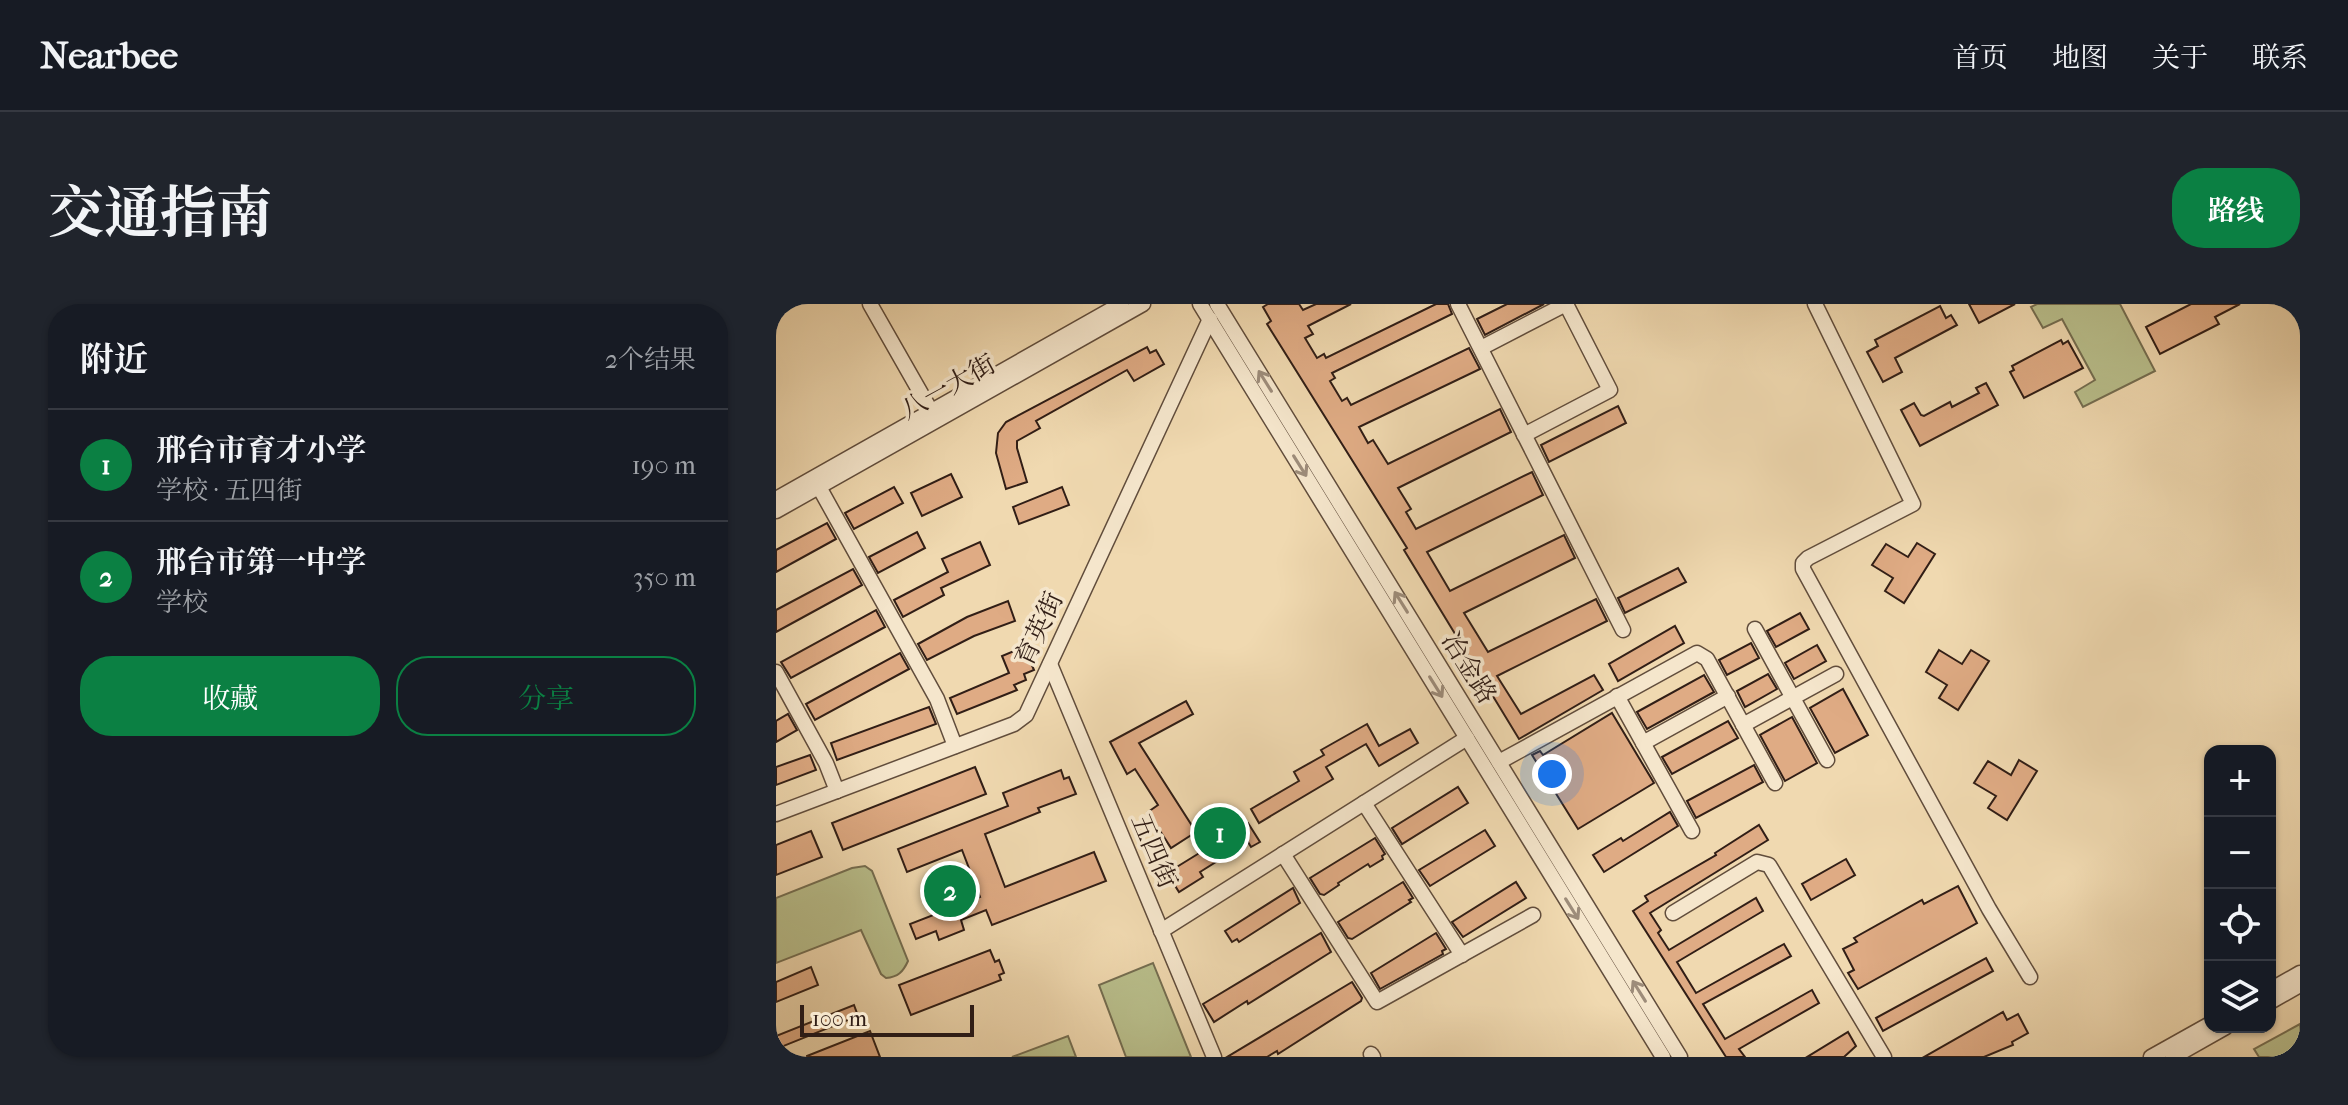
<!DOCTYPE html>
<html lang="zh">
<meta charset="utf-8">
<style>
:root{--surface:#171b24;--page:#20242c;--text:#f1f3f6;--muted:#9ea1a6;--line:#363941;--accent:#0b8043}
body{margin:0;font-family:"IM FELL French Canon","Noto Serif SC",serif;background:var(--page);color:var(--text)}
.controls{position:absolute;right:24px;bottom:24px;display:grid;overflow:hidden;border-radius:16px;box-shadow:0 2px 6px #0004}
.controls button{width:72px;height:72px;display:grid;place-items:center;padding:0;border:0;border-bottom:2px solid var(--line);background:var(--surface);color:var(--text);font:40px sans-serif}
.scale{position:absolute;left:24px;bottom:20px;width:174px;box-sizing:border-box;padding-left:8px;border:4px solid #311e16;border-top:0;font-size:22px;line-height:28px;white-space:nowrap;color:#311e16;-webkit-text-stroke:6px #f5e6cc;paint-order:stroke}
.you{position:absolute;left:776px;top:470px;width:28px;height:28px;margin:-20px;border:6px solid #fff;border-radius:50%;background:#1a73e8;box-shadow:0 0 0 12px #1a73e833}
.badge{display:grid;place-items:center;width:52px;height:52px;border-radius:50%;background:var(--accent);color:#fff;font-size:26px;font-weight:700}
.pin{position:absolute;translate:-50% -50%;border:4px solid #fff;box-shadow:0 2px 8px #0006}
.list{margin:0;padding:0;list-style:none}
h2{display:flex;justify-content:space-between;align-items:center;height:104px;margin:0;padding:0 32px;font-size:34px}
h2 small{font-size:26px;font-weight:400;color:var(--muted)}
.list li{display:grid;grid-template-columns:52px 1fr auto;gap:24px;align-items:center;box-sizing:border-box;height:112px;padding:0 32px;border-top:2px solid var(--line)}
.list b{display:block;font-size:30px;white-space:nowrap}
.list p{margin:0;font-size:26px;white-space:nowrap;color:var(--muted)}
.list em{font-size:26px;font-style:normal;color:var(--muted)}
.actions{display:flex;gap:16px;padding:24px 32px}
.actions a{flex:1;padding:18px 0;border:2px solid var(--accent);border-radius:32px;text-align:center;font-size:28px;color:var(--accent)}
.actions .main{background:var(--accent);color:#fff}
.icon{flex:none;width:44px;height:44px;fill:none;stroke:currentColor;stroke-width:2;stroke-linecap:round;stroke-linejoin:round}
.map{position:relative;flex:none;width:1524px;height:753px;overflow:hidden;border-radius:32px}
header{display:flex;align-items:center;gap:48px;box-sizing:border-box;height:112px;padding:0 40px;background:var(--surface);border-bottom:2px solid var(--line)}
header strong{font-size:38px}
nav{display:flex;gap:44px;margin-inline-start:auto;font-size:28px}
.intro{display:flex;align-items:center;justify-content:space-between;box-sizing:border-box;height:192px;padding:0 48px}
h1{margin:0;font-size:56px}
.button{padding:20px 36px;border-radius:32px;background:var(--accent);color:#fff;font-size:28px;font-weight:700}
main{display:flex;gap:48px;padding:0 48px}
aside{flex:1;background:var(--surface);border-radius:32px;box-shadow:0 2px 6px #0004}
.map>svg:first-child{display:block}
.green{fill:#b9bf8c;stroke:#756e51;stroke-width:2}
.building{fill:#dfab84;stroke:#311e16;stroke-width:2}
.lines{fill:none;stroke-linecap:round;stroke-linejoin:round}
.minor-casing{stroke:#614d3c;stroke-width:17}
.minor{stroke:#f5e6cc;stroke-width:14}
.oneway{stroke:#9d8c7a}
.labels{text-anchor:middle;dominant-baseline:central;stroke-width:7;stroke-linejoin:round;paint-order:stroke}
.street-label{font-size:26px;fill:#311e16;stroke:#f5e6cc}
</style>
<header>
<strong>Nearbee</strong>
<nav><a>首页</a><a>地图</a><a>关于</a><a>联系</a></nav>
</header>
<div class="intro"><h1>交通指南</h1><a class="button">路线</a></div>
<main>
<aside>
<h2>附近<small>2个结果</small></h2>
<ul class="list">
<li><span class="badge">1</span><div><b>邢台市育才小学</b><p>学校 · 五四街</p></div><em>190 m</em></li>
<li><span class="badge">2</span><div><b>邢台市第一中学</b><p>学校</p></div><em>350 m</em></li>
</ul>
<div class="actions"><a class="main">收藏</a><a>分享</a></div>
</aside>
<div class="map">
<svg width="1524" height="753" viewBox="0 0 1524 753">
<rect width="100%" height="100%" fill="#f0d9b0"/>
<filter id="stains"><feTurbulence type="fractalNoise" baseFrequency=".0025" numOctaves="4"/><feColorMatrix values="0 0 0 0 .2 0 0 0 0 .09 0 0 0 0 .02 0 0 0 .5 -.17"/></filter>
<radialGradient id="worn" r=".72"><stop offset=".6" stop-color="#630" stop-opacity="0"/><stop offset="1" stop-color="#630" stop-opacity=".3"/></radialGradient>
<g class="green">
<polygon points="1261,0 1344,0 1379,67 1307,103 1299,88 1319,76 1286,15 1267,24 1255,3"/>
<path d="M89,562l7,5 36,90c-5,11 -10,16 -22,17l-5,-4 -20,-44 -85,33v-65l76,-30z"/>
<polygon points="377,659 415,753 350,753 323,681"/>
<polygon points="1524,720 1524,753 1483,753 1478,745"/>
<polygon points="292,732 300,753 236,753"/>
</g>
<g class="building">
<polygon points="492,0 523,0 527,6 540,0 575,0 532,22 537,30 529,34 541,54 548,50 550,54 660,0 672,0 676,10 556,69 559,74 554,77 566,97 571,94 575,101 693,44 704,65 583,123 592,139 597,136 612,160 724,105 735,128 622,184 635,205 630,208 640,225 756,168 767,191 651,248 674,287 788,231 799,254 688,309 712,348 820,295 831,317 721,372 745,410 818,371 827,386 743,435 628,246 631,244 491,20 495,17 487,3"/>
<polygon points="731,0 768,0 709,31 701,15"/>
<polygon points="1193,0 1239,0 1203,19"/>
<polygon points="1415,0 1464,0 1439,13 1443,20 1384,50 1370,23"/>
<polygon points="1164,2 1170,14 1175,11 1181,21 1119,54 1126,68 1107,78 1091,48 1102,42 1099,36"/>
<polygon points="1285,36 1287,40 1292,37 1307,64 1248,94 1234,68 1238,66 1236,62"/>
<polygon points="371,43 374,49 380,46 388,60 358,77 351,66 260,117 264,124 241,137 241,144 251,178 230,185 220,149 222,129 230,118"/>
<polygon points="1210,79 1222,101 1144,142 1125,106 1138,99 1145,111 1148,112 1174,98 1176,103 1203,89 1200,84"/>
<polygon points="842,102 850,119 773,158 765,141"/>
<polygon points="175,170 186,193 146,212 135,189"/>
<polygon points="118,183 127,199 78,225 69,209"/>
<polygon points="286,183 293,201 243,220 237,203"/>
<polygon points="51,219 60,235 0,268 0,246"/>
<polygon points="141,228 149,244 102,269 93,253"/>
<polygon points="204,238 214,261 165,284 168,291 127,313 118,296 172,268 166,255"/>
<polygon points="1141,239 1159,250 1128,299 1109,287 1117,274 1096,261 1110,240 1132,253"/>
<polygon points="902,264 910,278 849,309 842,294"/>
<polygon points="77,265 86,281 0,328 0,306"/>
<polygon points="232,297 239,317 198,332 151,356 142,340 191,313"/>
<polygon points="100,306 109,323 15,374 5,358"/>
<polygon points="1024,309 1033,325 1000,343 991,327"/>
<polygon points="899,322 908,339 842,377 833,360"/>
<polygon points="975,339 983,354 951,371 943,356"/>
<polygon points="1041,341 1050,357 1018,375 1009,359"/>
<polygon points="248,343 258,366 248,370 250,376 238,381 241,386 181,410 174,394 233,369 226,352"/>
<polygon points="1163,346 1186,360 1195,346 1213,357 1182,406 1163,394 1171,381 1150,368"/>
<polygon points="124,349 133,365 39,416 30,400"/>
<polygon points="992,370 1001,385 969,403 961,387"/>
<polygon points="928,371 938,388 871,425 861,408"/>
<polygon points="1067,385 1092,431 1059,449 1034,404"/>
<polygon points="410,397 417,410 363,439 420,528 395,544 372,508 382,501 359,465 351,470 334,438"/>
<polygon points="153,403 160,420 61,456 55,439"/>
<polygon points="836,409 878,479 802,525 756,451 764,447 767,451"/>
<polygon points="12,410 21,426 0,438 0,417"/>
<polygon points="1016,413 1041,459 1009,477 984,431"/>
<polygon points="952,417 962,434 896,470 886,453"/>
<polygon points="591,420 603,442 634,425 642,439 603,462 590,440 550,463 557,475 483,519 475,505 523,477 518,468 548,451 545,446"/>
<polygon points="34,451 40,466 0,481 0,463"/>
<polygon points="1243,456 1261,467 1231,516 1212,504 1220,492 1198,479 1212,457 1235,471"/>
<polygon points="978,461 987,478 920,514 911,497"/>
<polygon points="199,463 210,490 67,546 56,519"/>
<polygon points="285,466 288,475 293,473 300,490 262,504 264,508 209,530 229,583 318,548 330,577 216,621 210,606 185,616 188,626 163,636 160,627 140,635 134,620 204,593 186,546 131,568 122,545 232,502 227,489"/>
<polygon points="682,483 692,499 626,540 616,524"/>
<polygon points="894,508 902,522 828,568 817,551 845,534 847,537"/>
<polygon points="472,519 484,538 475,543 472,538 424,568 427,573 403,588 391,569"/>
<polygon points="983,521 992,536 874,609 885,626 882,629 893,646 980,594 987,607 901,658 920,689 1008,640 1015,652 927,700 949,735 1036,686 1043,699 963,745 969,753 950,753 857,607 872,597 869,592 940,551 939,549"/>
<polygon points="709,526 719,542 654,582 643,566"/>
<polygon points="35,527 46,553 0,571 0,541"/>
<polygon points="599,534 609,550 606,552 607,555 594,563 592,560 562,579 563,581 548,591 544,590 534,574"/>
<polygon points="1070,555 1079,571 1035,596 1026,580"/>
<polygon points="627,578 637,594 633,596 635,598 576,635 572,634 562,618"/>
<polygon points="740,578 750,594 687,633 676,618"/>
<polygon points="1182,582 1201,619 1082,685 1072,669 1078,666 1067,645 1081,638 1078,634 1146,596 1148,600"/>
<polygon points="517,584 524,599 463,638 461,635 456,638 449,627"/>
<polygon points="545,629 555,648 472,700 471,697 438,718 427,700"/>
<polygon points="660,629 670,645 666,647 667,650 604,685 595,669"/>
<polygon points="214,646 219,658 223,656 228,669 223,671 225,676 135,711 123,681"/>
<polygon points="1210,654 1217,667 1107,727 1100,714"/>
<polygon points="35,663 42,681 0,698 0,678"/>
<polygon points="576,678 586,694 585,697 502,750 501,747 491,753 451,753"/>
<polygon points="78,701 82,712 0,745 0,732"/>
<polygon points="1227,708 1231,716 1242,710 1252,729 1236,738 1237,741 1208,753 1148,753"/>
<polygon points="94,727 104,753 31,753 31,752"/>
<polygon points="1072,728 1080,742 1068,753 1031,753"/>
</g>
<g class="lines">
<g class="minor-casing">
<g id="minor">
<polyline points="94,0 155,107"/>
<polyline points="424,0 887,753"/>
<polyline points="441,0 904,753"/>
<polyline points="682,0 847,326"/>
<polyline points="1039,0 1137,200 1032,254 1027,259 1027,265 1213,605 1254,673"/>
<polyline points="705,44 790,0 834,86 748,131"/>
<polyline points="43,183 161,395 179,442"/>
<polyline points="0,195 345,0"/>
<polyline points="0,207 367,0"/>
<polyline points="979,325 1051,456"/>
<polyline points="274,360 438,753"/>
<polyline points="0,368 50,459 61,487"/>
<polyline points="841,392 916,527"/>
<polyline points="967,421 1060,370"/>
<polyline points="867,439 952,392"/>
<polyline points="723,458 921,349 931,355 999,479"/>
<polyline points="588,499 686,651"/>
<polyline points="0,510 238,420 250,411 434,15"/>
<polyline points="507,550 601,698 757,611"/>
<polyline points="897,609 981,558 993,561 1108,753"/>
<polyline points="385,627 691,434"/>
<polyline points="1494,686 1524,669"/>
<polyline points="1494,698 1524,681"/>
<polyline points="595,750 597,753"/>
<polyline points="1375,753 1434,720"/>
<polyline points="1397,753 1450,723"/>
</g>
</g>
<use href="#minor" class="minor"/>
</g>
<defs><path id="oneway-shaft" d="M-6 0H5M1.5-3L5.5 0L1.5 3" fill="none" stroke-width="1.6" stroke-linecap="round" stroke-linejoin="round" transform="scale(2)"/></defs>
<g class="oneway">
<use href="#oneway-shaft" transform="translate(489 77) rotate(-122)"/>
<use href="#oneway-shaft" transform="translate(524 162) rotate(58)"/>
<use href="#oneway-shaft" transform="translate(625 298) rotate(-122)"/>
<use href="#oneway-shaft" transform="translate(660 383) rotate(58)"/>
<use href="#oneway-shaft" transform="translate(796 605) rotate(58)"/>
<use href="#oneway-shaft" transform="translate(863 687) rotate(-122)"/>
</g>
<g class="labels">
<g class="street-label">
<text transform="translate(172 83) rotate(-29)">八一大街</text>
<text transform="translate(263 325) rotate(-65)">育英街</text>
<text transform="translate(693 364) rotate(58)">冶金路</text>
<text transform="translate(378 547) rotate(67)">五四街</text>
</g>
</g>
<rect width="100%" height="100%" filter="url(#stains)"/>
<rect width="100%" height="100%" fill="url(#worn)"/>
</svg>
<div class="controls">
<button>+</button>
<button>−</button>
<button><svg class="icon" aria-label="locate" viewBox="0 0 24 24"><circle cx="12" cy="12" r="6"/><path d="M12 2v4M12 18v4M2 12h4M18 12h4"/></svg></button>
<button><svg class="icon" aria-label="layers" viewBox="0 0 24 24"><path d="M12 4l9 5-9 5-9-5zM3 14l9 5 9-5"/></svg></button>
</div>
<div class="scale">100 m</div>
<div class="you"></div>
<div class="pin badge" style="left:444px;top:529px">1</div>
<div class="pin badge" style="left:174px;top:587px">2</div>
</div>
</main>
